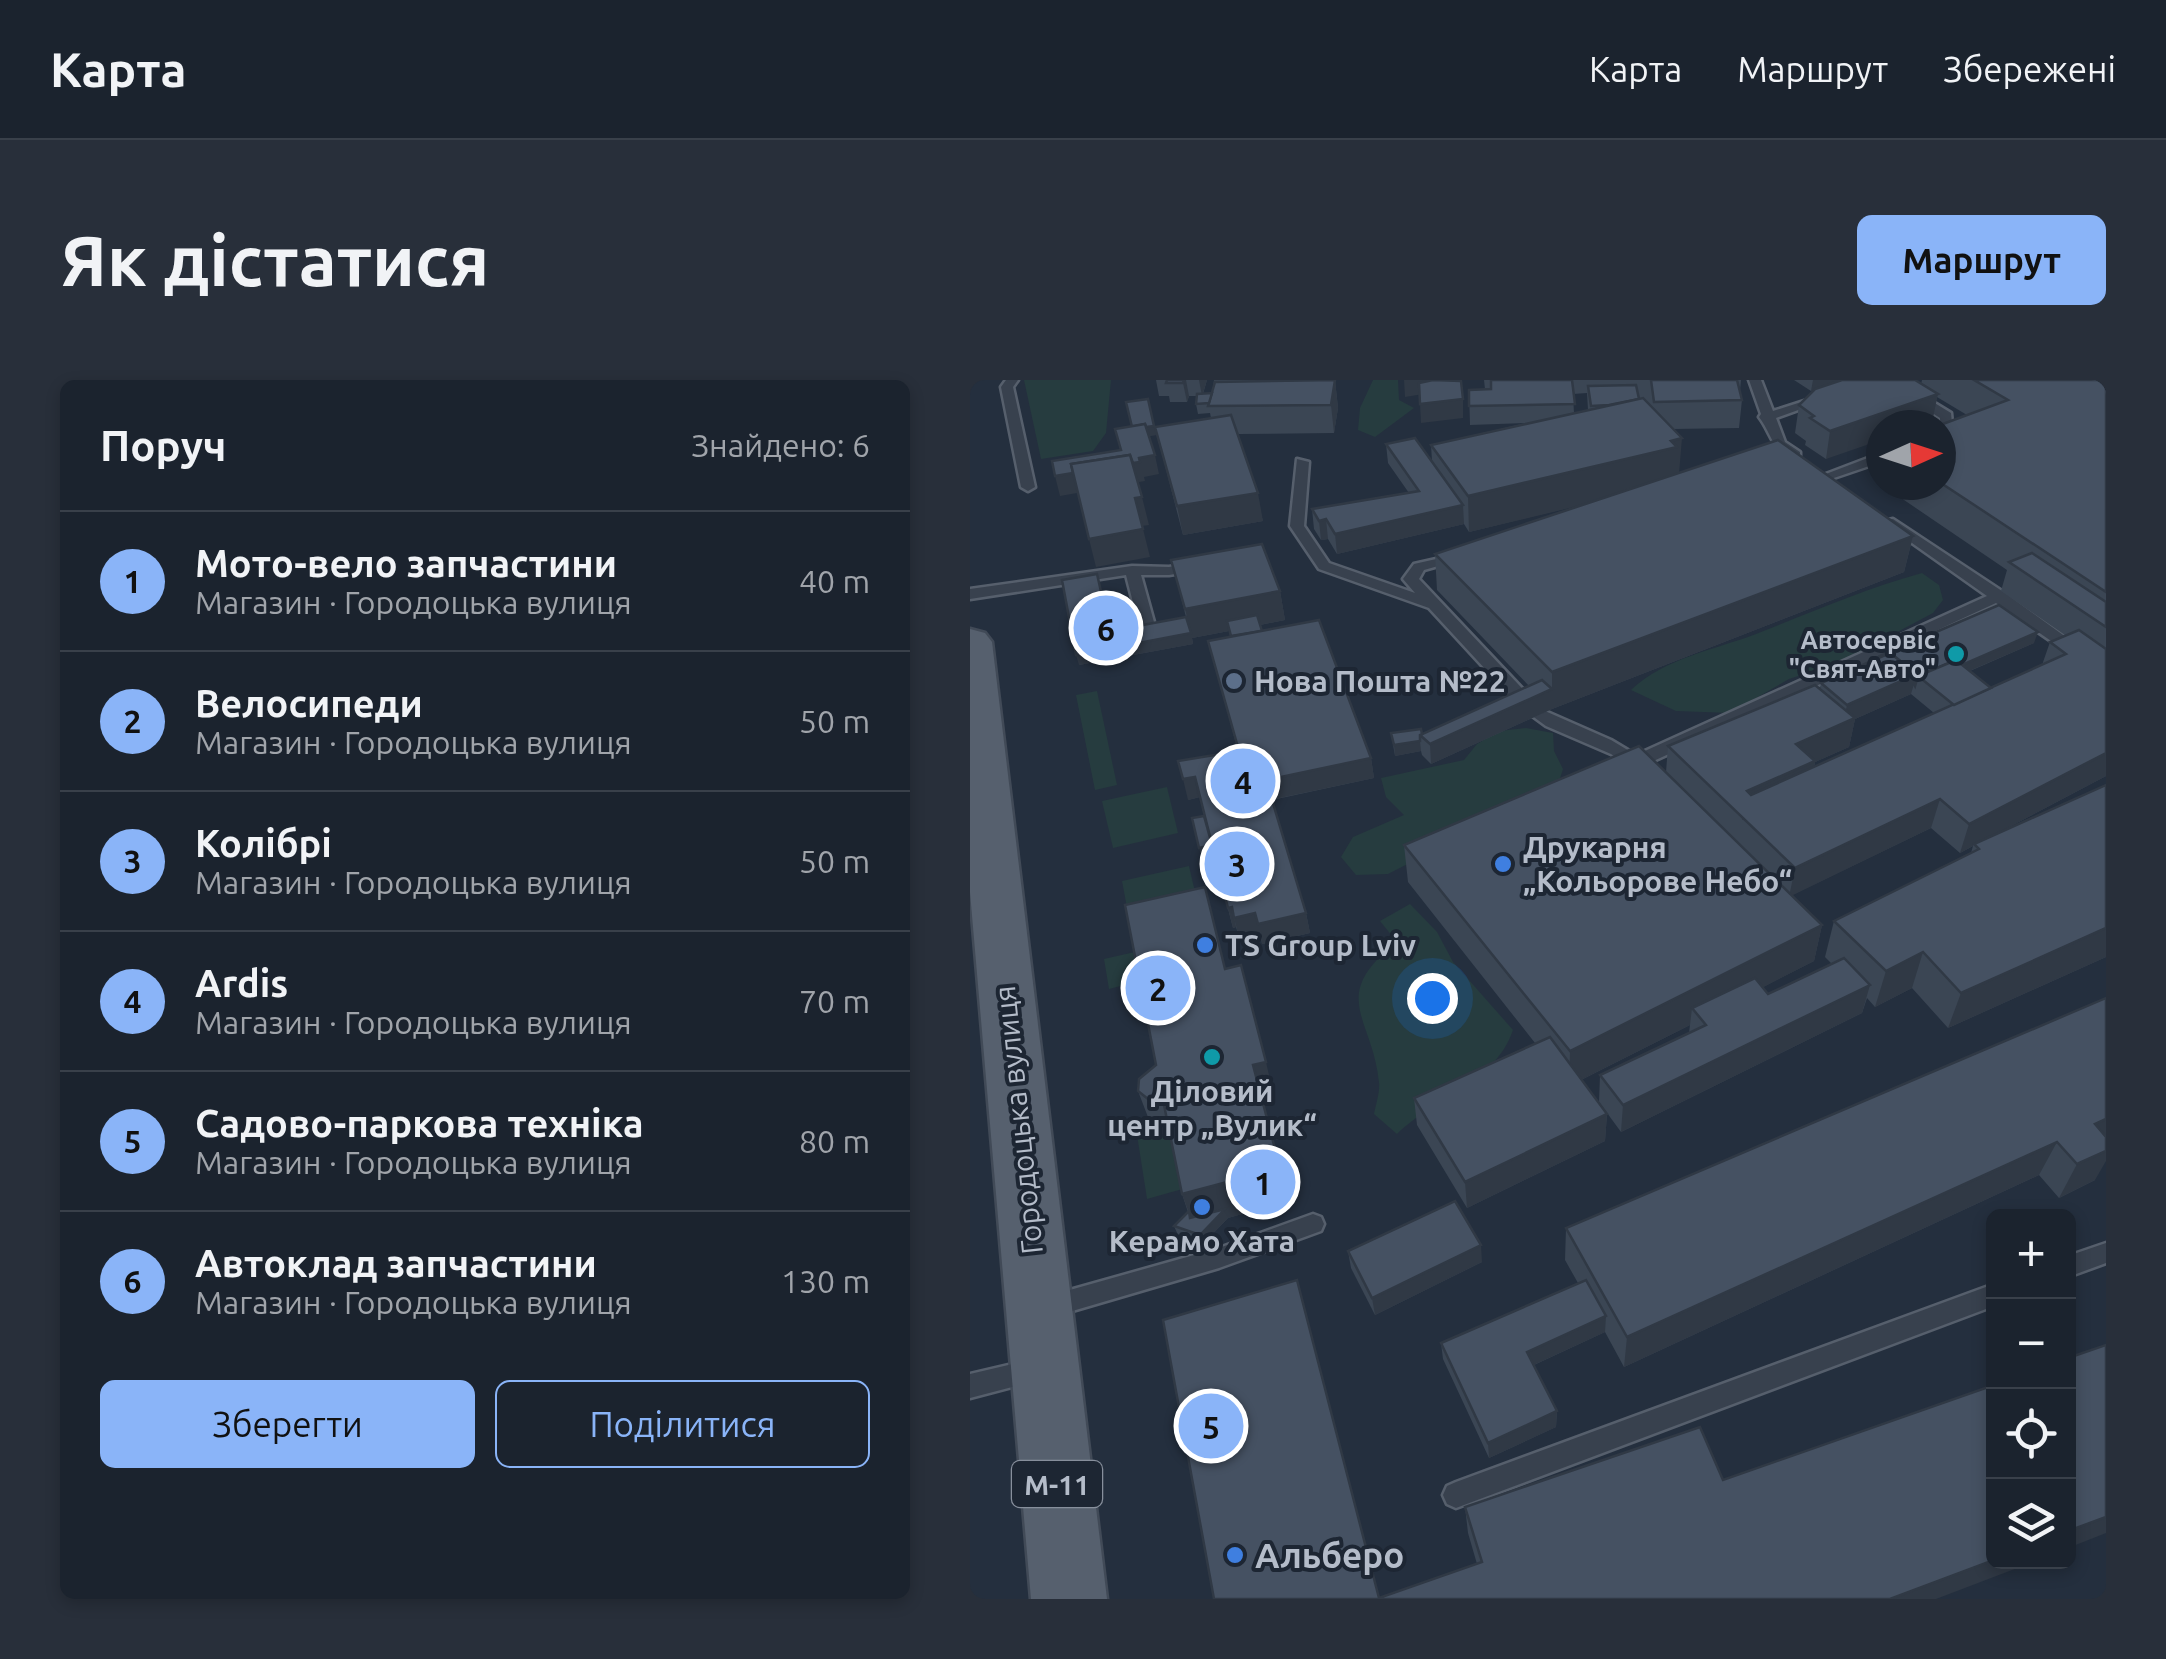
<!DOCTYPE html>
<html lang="uk">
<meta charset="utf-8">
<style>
:root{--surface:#1b232e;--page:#282f3a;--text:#f1f3f6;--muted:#a0a4aa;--line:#39404a;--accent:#8ab4f8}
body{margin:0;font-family:Ubuntu,sans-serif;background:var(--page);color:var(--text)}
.controls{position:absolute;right:30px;bottom:30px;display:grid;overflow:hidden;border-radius:15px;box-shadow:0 5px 15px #0003}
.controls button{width:90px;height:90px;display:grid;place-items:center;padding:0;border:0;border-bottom:2px solid var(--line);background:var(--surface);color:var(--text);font:50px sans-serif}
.compass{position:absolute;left:896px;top:30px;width:90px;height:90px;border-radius:50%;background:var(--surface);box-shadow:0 5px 15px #0003;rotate:87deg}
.you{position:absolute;left:462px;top:618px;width:35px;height:35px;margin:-25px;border:8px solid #fff;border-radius:50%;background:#1a73e8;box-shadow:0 0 0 15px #1a73e833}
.badge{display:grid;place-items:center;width:65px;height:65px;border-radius:50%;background:var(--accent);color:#111;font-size:32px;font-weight:700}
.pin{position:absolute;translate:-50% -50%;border:5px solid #fff;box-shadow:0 2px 10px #0006}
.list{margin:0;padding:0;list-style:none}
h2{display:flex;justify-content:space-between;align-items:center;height:130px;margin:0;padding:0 40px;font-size:42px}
h2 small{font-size:32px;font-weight:400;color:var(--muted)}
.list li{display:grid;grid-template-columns:65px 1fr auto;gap:30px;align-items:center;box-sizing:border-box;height:140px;padding:0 40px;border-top:2px solid var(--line)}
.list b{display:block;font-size:38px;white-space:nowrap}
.list p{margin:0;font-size:32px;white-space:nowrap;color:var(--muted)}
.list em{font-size:32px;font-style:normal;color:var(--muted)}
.actions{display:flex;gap:20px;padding:30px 40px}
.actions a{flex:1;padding:22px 0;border:2px solid var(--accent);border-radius:15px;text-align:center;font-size:35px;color:var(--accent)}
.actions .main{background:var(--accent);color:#111}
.icon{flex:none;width:55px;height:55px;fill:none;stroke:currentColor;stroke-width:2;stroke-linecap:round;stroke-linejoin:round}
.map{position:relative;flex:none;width:1136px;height:1219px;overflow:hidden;border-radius:15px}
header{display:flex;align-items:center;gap:60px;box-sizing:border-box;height:140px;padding:0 50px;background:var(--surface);border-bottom:2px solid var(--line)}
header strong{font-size:48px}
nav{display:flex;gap:55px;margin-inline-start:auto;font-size:35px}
.intro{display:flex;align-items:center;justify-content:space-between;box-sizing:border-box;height:240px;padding:0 60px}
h1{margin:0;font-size:70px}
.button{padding:25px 45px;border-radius:15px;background:var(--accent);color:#111;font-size:35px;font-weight:700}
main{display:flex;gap:60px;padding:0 60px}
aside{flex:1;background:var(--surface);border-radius:15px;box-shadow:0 5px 15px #0003}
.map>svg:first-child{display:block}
.green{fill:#263c3f}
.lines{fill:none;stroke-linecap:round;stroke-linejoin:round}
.service-casing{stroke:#565f6c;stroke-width:5}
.primary-casing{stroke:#414a57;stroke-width:5}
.service{fill:#38414e;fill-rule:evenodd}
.primary{fill:#56606e;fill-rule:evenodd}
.wall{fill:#3b4654;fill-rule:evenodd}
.shaded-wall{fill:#303945}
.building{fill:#455162;stroke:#303945;stroke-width:2.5}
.culture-dot{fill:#0f9aa8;stroke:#1d2633;stroke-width:4}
.service-dot{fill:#5c6f8a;stroke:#1d2633;stroke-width:4}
.shop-dot{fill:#3f7fe0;stroke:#1d2633;stroke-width:4}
.labels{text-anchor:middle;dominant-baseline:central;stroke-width:8;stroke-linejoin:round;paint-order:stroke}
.far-poi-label{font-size:25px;font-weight:bold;fill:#b4bcc9;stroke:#1d2633;text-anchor:end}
.shield{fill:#1d2633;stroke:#878f9c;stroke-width:2.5}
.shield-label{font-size:28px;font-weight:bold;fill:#b4bcc9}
.poi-label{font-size:30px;font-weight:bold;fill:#b4bcc9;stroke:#1d2633;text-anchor:start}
.street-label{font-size:30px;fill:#b4bcc9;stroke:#1d2633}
.near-poi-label{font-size:35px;font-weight:bold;fill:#b4bcc9;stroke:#1d2633;text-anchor:start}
</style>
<header>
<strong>Карта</strong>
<nav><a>Карта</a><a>Маршрут</a><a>Збережені</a></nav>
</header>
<div class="intro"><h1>Як дістатися</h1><a class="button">Маршрут</a></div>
<main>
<aside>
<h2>Поруч<small>Знайдено: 6</small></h2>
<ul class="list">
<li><span class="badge">1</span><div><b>Мото-вело запчастини</b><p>Магазин · Городоцька вулиця</p></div><em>40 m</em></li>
<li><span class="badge">2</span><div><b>Велосипеди</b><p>Магазин · Городоцька вулиця</p></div><em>50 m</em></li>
<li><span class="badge">3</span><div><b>Колібрі</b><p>Магазин · Городоцька вулиця</p></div><em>50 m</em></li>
<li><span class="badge">4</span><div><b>Ardis</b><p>Магазин · Городоцька вулиця</p></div><em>70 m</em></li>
<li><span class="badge">5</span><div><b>Садово-паркова техніка</b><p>Магазин · Городоцька вулиця</p></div><em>80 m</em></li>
<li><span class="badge">6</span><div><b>Автоклад запчастини</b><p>Магазин · Городоцька вулиця</p></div><em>130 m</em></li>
</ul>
<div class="actions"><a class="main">Зберегти</a><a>Поділитися</a></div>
</aside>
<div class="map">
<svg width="1136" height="1219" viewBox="0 0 1136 1219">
<rect width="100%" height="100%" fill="#242f3e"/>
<g class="green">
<polygon points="54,0 141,0 136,53 123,71 71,79"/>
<polygon points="403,0 428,0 429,20 444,28 405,57 388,50 390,28"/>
<path d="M952,193l17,12 4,15 -10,13 -92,49 -52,17 -59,34 -54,-2 -45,-21c34,-32 83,-40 125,-56 56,-22 108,-45 166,-61z"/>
<polygon points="127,311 147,405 125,410 106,315"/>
<polygon points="556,348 583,353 584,371 593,389 587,408 418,494 386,495 371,477 383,457 434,435 416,417 411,398 494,380 507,364 529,351"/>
<polygon points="197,407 208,453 143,468 132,421"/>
<polygon points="219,486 231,537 162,554 152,501"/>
<path d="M440,524l27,28 16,30 60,68c-18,53 -78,67 -116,104l-23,-20c2,-10 6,-22 5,-31 -6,-66 -52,-86 18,-141l-17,-21z"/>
<polygon points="169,571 174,600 139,609 134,579"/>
<polygon points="185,750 205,754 216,808 177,819 167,755"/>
</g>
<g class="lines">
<g class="service-casing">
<g id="service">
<polygon points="36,0 48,0 43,7 65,107 58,111 51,107 31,7"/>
<path d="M779,0h12l12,31 50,-16 6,4 -53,19 9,24 15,10v6c-27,0 -28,-25 -41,-41l2,-3z"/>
<polygon points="912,0 927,0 981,33 983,55 971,59 970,38"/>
<polygon points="911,73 911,82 855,101 848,97"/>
<polygon points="327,79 339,82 334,146 359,183 445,213 433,199 444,184 493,173 493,179 454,190 449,199 565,322 565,330 553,330 459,228 349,189 320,146"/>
<polygon points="923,139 1035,213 1136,286 1136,299 1026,223 677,384 680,388 671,394 641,374 576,346 561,335 563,331 575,331 641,360 666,375 1017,216 918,146 918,140"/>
<polygon points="230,182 235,183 235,189 199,195 171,195 184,242 176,247 168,242 156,195 0,219 0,209 162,186 199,187"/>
<polygon points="343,834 351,837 354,844 351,851 249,888 75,939 67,936 63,928 67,920 75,917 249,868"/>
<polygon points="1136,863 1136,883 1098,897 1098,876"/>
<polygon points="1024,904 1024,926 486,1128 477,1124 473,1115 477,1106 486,1102"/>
<polygon points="68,978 77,982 80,990 77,998 0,1018 0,994"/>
</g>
</g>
<g class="primary-casing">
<polygon id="primary" points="0,249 15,253 22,262 137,1219 61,1219 0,512"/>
</g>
<use href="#service" class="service"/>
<use href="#primary" class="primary"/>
</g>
<g class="wall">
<polygon points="186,0 237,0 233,14 242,13 244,0 365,0 368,28 364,53 268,54 293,141 213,155 185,47 241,38 240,33 228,34 226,24 226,16 219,16 217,22 200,22 199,16 189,16"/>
<path d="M514,0h257l-1,11 2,9 -3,28 -66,1 6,44 234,63 -9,36 -352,137 -121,55 -9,-9 -1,-4 -26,5 -4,-23 31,1 107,-48 -92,-96 -2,-36 149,-50 -115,28 -5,-8 -127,30 -9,-15 -7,1 -7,-11 -2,-20 97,-16 -21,-30 -2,-19 46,17 -1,-16 95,-22 -56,2 -1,-35 16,-1zM617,13l1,17 -14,3 -1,-19z"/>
<path d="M824,0h121l6,4 1,-4h184v396l-108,57 108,-48v172l-158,71 -36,-40 -37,19 -8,-9 -5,15 -241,119 -22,-30 1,-27 89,-42 1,-8 -109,55 26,34 -2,27 -138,67 -50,-83 -3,-27 121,-55 -127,-161 -4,-37 262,-73 2,-26 152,-57 1,-6 58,-25 1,-2 154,-13 -64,28 21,17 51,-23 8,-23 15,-7 -64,-44 6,-21 -125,-85h59v-60l26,-10 -30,-18 -5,25 -9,3h-42l-55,34 -21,-14 1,-4 -11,-8 4,-28 15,-15 -3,1zM941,314l23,19 -120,54 1,-5 34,-15 6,-28zM961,448l29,25 13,-7 -2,7 -137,68 -9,36 7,7 -64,30 -5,-7 51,-26 8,-36 -30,-30z"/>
<polygon points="911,75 911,104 906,101"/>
<polygon points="201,180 310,211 315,240 290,245 292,251 401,378 404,398 302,420 336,533 340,553 292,564 290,552 269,557 266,547 263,548 244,475 232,478 234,436 230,417 218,420 268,371 238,261 260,257 259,251 222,258 223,264 109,285 141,251 216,237"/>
<polygon points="256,589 304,717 292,720 318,821 258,838 233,864 208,855 204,846 218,832 212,814 200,754 190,754 181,745 168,711"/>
<polygon points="1136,618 1125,800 1089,818 1069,795 654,987 635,952 564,985 587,1031 586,1047 519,1078 473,979 471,963 608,903 595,880 596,848"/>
<polygon points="378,871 512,882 405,935 381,888"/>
<polygon points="753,1100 966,1219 244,1219 410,1218 507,1184 498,1153 495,1127"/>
</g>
<g class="shaded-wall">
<polygon points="214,0 216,0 219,16 217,22 213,3"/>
<polygon points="229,0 237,0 232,16"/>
<polygon points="365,0 368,28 364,53 361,25"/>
<polygon points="434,0 484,0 484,9 435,17"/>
<polygon points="843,0 874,0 841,11"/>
<polygon points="968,14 962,42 953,45 911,45 911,60 856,79 860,51"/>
<polygon points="493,19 493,38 451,43 450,24"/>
<polygon points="184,46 187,55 164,59 162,49"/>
<polygon points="712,58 709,94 705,103 499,152 498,116"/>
<polygon points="185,75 189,94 174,97 175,101 90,116 85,96"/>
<polygon points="288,113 293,141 213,155 207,126"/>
<polygon points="172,117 179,145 172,146 165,118"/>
<polygon points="493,125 494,144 367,174 365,154"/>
<polygon points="356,139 358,159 351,160 349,141"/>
<polygon points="173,149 180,177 126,187 119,159"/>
<polygon points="943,156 934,192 582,329 461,384 460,364 582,309 582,292"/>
<polygon points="310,211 315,240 260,251 257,241 259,251 222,258 223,264 109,285 106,275 221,253 215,229"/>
<polygon points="1068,252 1064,263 962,307 955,301"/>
<polygon points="947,294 941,314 885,339 879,367 845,382 839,410 772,440 777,411 826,364 873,344 877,325"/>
<polygon points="450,361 451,371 425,376 424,365"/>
<polygon points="1136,364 1136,396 1005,465 1004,464 1003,466 990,473 999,444"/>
<polygon points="401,378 404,398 300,420 296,400"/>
<polygon points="225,397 230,417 218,420 213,399"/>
<polygon points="970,419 961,448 819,517 825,488"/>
<polygon points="242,465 244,475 232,478 229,468"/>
<polygon points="262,527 266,547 263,548 258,528"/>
<polygon points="285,533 336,533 340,553 292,564 290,552 269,557 264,538"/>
<polygon points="852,545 844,581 731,639 722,628 720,645 599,706 600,671"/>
<polygon points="1136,548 1136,577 978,648 991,613"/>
<polygon points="953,572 942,608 905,627 916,591"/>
<polygon points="900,605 892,633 651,752 653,725"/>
<polygon points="296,682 304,717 292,720 318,821 258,838 233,864 230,855 224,847 212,814 283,685"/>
<polygon points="637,734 635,761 497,828 495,802"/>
<polygon points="1136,739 1136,765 1125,744"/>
<polygon points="1087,762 1069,795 654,987 657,957"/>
<polygon points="1136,771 1136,781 1125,800 1089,818 1107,784"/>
<polygon points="511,865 512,882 405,935 402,918"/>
<polygon points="636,936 635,952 557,988 557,972"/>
<polygon points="587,1031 586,1047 519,1078 518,1063"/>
<polygon points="1136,1137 1136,1153 1098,1168 1098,1151"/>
<polygon points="1024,1180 1024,1182 1063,1182 966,1219 920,1219"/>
</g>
<g class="building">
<polygon points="197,0 214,0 213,3 196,3"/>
<polygon points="365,0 361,25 238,26 245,2"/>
<polygon points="463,0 491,1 493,19 450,24 449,3"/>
<polygon points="521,0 602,0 605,24 499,26 499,10 521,9"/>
<polygon points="681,0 767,0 772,20 684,22"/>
<polygon points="872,0 945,0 968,14 860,51 840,38 844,36 829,25 845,9"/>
<polygon points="1004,0 1136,0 1136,212 971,103 971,45 970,45 1038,20"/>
<polygon points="666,5 669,19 639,25 621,26 618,6"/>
<polygon points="242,13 239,23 226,24 227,14"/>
<polygon points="673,18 712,58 701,61 707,67 498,116 461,65"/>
<polygon points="178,19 184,46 176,47 175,44 162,47 156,22"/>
<polygon points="261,35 288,113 207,126 185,47"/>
<polygon points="175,44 185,75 169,78 170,82 163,83 160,75 101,84 103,93 85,96 82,81 151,70 145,49"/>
<polygon points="445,58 493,125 365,154 356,139 349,141 342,129 449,111 416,64"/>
<polygon points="808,60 943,156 582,292 465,174"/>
<polygon points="160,75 172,117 165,118 173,149 119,159 101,84"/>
<polygon points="292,164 310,211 215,229 201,180"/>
<polygon points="1062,173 1136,222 1136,247 1039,182"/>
<polygon points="127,194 140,251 216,237 221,253 106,275 92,200"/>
<polygon points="1029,225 1068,252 992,285 986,280 948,296 945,306 944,304 947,294 920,273 911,277 910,276"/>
<polygon points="287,235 292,251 261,256 257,241"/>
<polygon points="349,240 401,378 296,400 336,533 288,544 285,533 264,538 262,527 258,528 225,397 213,399 208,381 269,371 238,261"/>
<polygon points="1109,250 1136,269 1136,373 999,444 970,419 825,488 698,366 845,305 885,338 826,364 845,381 777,411 781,415 1096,274 1080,262"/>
<polygon points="920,273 947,294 877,325 851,303"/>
<polygon points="986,280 1021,308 984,325 948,296"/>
<polygon points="572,300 582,309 460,364 450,355"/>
<polygon points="451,349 452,354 450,355 450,361 424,365 421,353"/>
<polygon points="669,366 852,545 600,671 434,465"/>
<polygon points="1136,405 1136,548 991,613 953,572 916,591 864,541 1009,469 1004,464"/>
<polygon points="234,436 242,465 229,468 222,438"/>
<polygon points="235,507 255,589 271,585 296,682 283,685 310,788 212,814 193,720 178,719 168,711 169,699 186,685 155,525"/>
<polygon points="874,578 900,605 653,725 630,695 736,645 722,628 785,598 798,614"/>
<polygon points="1136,618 1136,739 1125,744 1136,757 1136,771 1107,784 1087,762 657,957 596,848"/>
<polygon points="580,657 637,734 495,802 444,718"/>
<polygon points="485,821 511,865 402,918 378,871"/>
<polygon points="255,829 230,855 204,846 219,831 220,838"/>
<polygon points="327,900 409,1218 512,1182 495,1127 730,1047 753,1100 1024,1005 1024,1180 920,1219 244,1219 193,940"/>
<polygon points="616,900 636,936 557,972 587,1031 518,1063 471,963"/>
<polygon points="1136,965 1136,1137 1098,1151 1098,978"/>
</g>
<g class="culture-dot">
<circle cx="986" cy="274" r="10"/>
<circle cx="242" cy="677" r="10"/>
</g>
<circle class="service-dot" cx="264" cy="301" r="10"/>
<g class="shop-dot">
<circle cx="533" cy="484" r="10"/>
<circle cx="235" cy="565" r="10"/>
<circle cx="232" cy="827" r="10"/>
<circle cx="265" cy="1175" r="10"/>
</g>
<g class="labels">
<g class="far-poi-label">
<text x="966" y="260">Автосервіс<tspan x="966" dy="29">"Свят-Авто"</tspan></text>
</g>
<rect class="shield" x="42" y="1081" width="90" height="46" rx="8"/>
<g class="shield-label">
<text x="87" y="1104">М-11</text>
</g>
<g class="poi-label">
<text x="284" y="301">Нова Пошта №22</text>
<text x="553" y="467">Друкарня<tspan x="553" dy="34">„Кольорове Небо“</tspan></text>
<text x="255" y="565">TS Group Lviv</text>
<text x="242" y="711" text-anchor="middle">Діловий<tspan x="242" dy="34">центр „Вулик“</tspan></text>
<text x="232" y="861" text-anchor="middle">Керамо Хата</text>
</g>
<g class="street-label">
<text transform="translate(48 740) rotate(-96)">Городоцька вулиця</text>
</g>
<g class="near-poi-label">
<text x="285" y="1175">Альберо</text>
</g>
</g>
</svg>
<div class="controls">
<button>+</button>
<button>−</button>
<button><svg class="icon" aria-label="locate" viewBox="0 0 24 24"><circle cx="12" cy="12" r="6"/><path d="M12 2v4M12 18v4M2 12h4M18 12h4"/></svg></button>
<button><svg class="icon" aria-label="layers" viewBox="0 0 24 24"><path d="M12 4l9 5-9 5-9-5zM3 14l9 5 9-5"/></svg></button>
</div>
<svg class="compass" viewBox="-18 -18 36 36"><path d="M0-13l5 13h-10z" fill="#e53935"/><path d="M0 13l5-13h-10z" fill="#a0a4aa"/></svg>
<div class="you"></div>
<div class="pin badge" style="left:293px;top:802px">1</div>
<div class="pin badge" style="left:188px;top:608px">2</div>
<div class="pin badge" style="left:267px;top:484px">3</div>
<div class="pin badge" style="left:273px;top:401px">4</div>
<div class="pin badge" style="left:241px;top:1046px">5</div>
<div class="pin badge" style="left:136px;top:248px">6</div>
</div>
</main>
